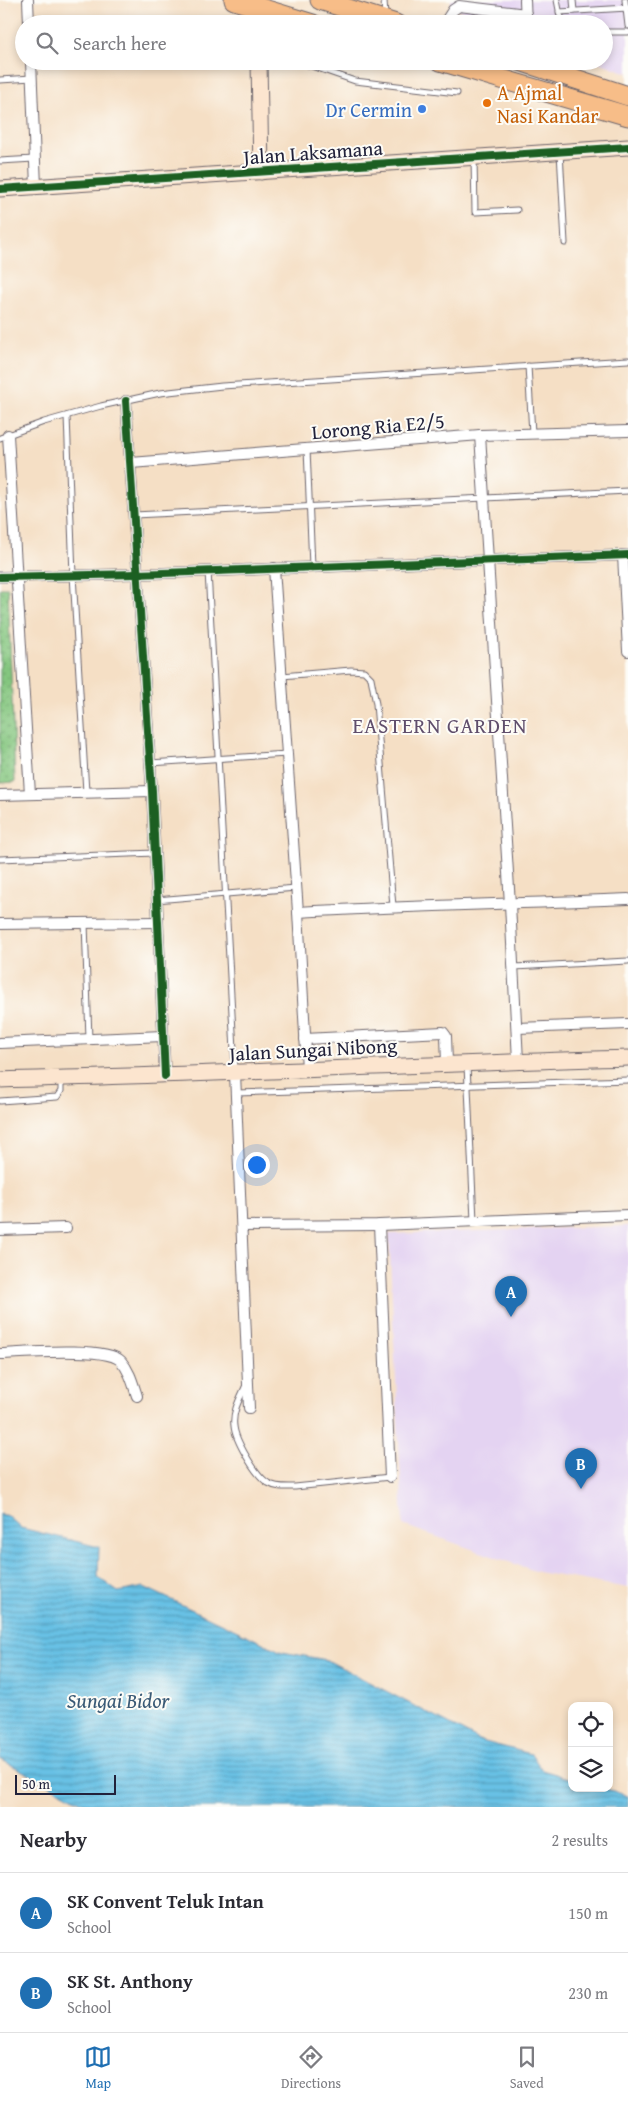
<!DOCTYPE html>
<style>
:root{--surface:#fff;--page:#f7f7f7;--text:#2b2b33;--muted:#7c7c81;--line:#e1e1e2;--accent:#1f6fb2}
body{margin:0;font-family:"Gentium Book Plus",serif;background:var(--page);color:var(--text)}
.controls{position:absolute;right:15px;bottom:15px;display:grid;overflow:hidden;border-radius:10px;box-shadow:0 2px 8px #0003}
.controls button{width:45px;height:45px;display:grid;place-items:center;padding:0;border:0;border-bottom:1px solid var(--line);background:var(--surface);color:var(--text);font:25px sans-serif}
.scale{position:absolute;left:15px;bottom:12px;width:101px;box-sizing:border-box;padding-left:5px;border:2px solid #22223b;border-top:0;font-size:14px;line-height:18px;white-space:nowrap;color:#22223b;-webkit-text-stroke:4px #fdfcf7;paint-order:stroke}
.you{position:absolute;left:256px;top:1164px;width:18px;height:18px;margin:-12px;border:4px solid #fff;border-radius:50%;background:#1a73e8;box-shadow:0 0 0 8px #1a73e833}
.badge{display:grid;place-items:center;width:32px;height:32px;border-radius:50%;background:var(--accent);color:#fff;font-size:16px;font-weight:700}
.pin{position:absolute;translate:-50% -41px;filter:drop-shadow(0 1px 2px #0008)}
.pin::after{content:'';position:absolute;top:26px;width:18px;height:15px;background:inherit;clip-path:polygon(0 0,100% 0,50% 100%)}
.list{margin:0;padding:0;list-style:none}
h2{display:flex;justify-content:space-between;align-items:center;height:65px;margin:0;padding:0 20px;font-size:21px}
h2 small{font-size:16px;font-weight:400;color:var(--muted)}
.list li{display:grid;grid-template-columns:32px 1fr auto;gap:15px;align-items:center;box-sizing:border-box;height:80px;padding:0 20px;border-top:1px solid var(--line)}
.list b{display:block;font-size:19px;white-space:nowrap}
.list p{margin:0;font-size:16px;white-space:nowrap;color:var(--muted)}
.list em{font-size:16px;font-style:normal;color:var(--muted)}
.icon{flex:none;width:28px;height:28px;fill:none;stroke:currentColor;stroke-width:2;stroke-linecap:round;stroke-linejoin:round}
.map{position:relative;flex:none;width:628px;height:1807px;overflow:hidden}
.search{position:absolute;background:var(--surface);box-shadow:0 2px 8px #0003;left:15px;right:15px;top:15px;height:55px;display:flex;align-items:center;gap:12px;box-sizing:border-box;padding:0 18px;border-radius:28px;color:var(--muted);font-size:19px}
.sheet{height:225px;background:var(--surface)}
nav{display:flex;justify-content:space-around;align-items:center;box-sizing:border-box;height:70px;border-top:1px solid var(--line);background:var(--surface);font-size:14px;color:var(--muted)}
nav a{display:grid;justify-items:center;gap:2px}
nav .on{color:var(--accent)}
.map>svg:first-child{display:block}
.built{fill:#e4d3f2}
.park{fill:url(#park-dots);stroke:#53745d}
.water{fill:url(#water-rules);stroke:#457290}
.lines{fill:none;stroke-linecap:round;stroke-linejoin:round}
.lane-casing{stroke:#6c646b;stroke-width:7}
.street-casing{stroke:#6c646b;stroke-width:12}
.secondary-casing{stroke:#6c646b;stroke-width:17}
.highway-casing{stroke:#6c646b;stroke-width:21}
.lane{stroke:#fff;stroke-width:5}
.street{stroke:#fff;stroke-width:10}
.secondary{stroke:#fce5cf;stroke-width:15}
.highway{stroke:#f7bd88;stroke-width:19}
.cycleway-casing{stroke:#fdfcf7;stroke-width:11}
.cycleway{stroke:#1b5e20;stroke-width:8}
.food-dot{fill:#e8710a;stroke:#fdfcf7;stroke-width:2}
.shop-dot{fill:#3f7fe0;stroke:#fdfcf7;stroke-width:2}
.labels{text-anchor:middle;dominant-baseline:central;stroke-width:4;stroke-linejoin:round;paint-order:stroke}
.food-label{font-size:20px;fill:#c56008;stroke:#fdfcf7;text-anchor:start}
.shop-label{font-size:20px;fill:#366cbe;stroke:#fdfcf7;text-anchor:end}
.street-label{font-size:20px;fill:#22223b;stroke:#fdfcf7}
.neighbourhood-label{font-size:21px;letter-spacing:1px;fill:#604e6c;stroke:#fdfcf7}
.water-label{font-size:21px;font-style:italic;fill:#3a5a76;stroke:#fdfcf7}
</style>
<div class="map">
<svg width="628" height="1807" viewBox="0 0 628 1807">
<defs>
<pattern id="park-dots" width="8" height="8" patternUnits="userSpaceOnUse" patternTransform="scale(1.25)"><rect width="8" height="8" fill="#84c67f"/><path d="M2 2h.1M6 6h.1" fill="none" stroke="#6ca069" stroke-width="1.8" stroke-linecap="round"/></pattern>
<pattern id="water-rules" width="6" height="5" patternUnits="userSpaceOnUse" patternTransform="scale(1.25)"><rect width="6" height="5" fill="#68c1e5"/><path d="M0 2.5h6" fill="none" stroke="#559cbb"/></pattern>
</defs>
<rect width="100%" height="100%" fill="#fdfcf7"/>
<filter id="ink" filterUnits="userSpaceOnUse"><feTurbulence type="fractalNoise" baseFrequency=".02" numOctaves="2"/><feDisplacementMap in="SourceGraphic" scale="10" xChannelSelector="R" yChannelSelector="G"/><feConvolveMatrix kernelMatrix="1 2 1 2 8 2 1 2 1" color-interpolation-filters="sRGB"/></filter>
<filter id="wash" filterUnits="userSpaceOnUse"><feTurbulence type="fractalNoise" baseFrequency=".0096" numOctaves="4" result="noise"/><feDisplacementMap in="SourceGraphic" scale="20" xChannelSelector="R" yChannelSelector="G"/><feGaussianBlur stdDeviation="1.12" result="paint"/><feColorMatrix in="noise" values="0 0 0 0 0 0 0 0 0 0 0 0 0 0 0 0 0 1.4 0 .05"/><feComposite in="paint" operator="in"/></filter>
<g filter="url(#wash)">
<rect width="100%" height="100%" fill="#f5dfc5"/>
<g class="built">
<polygon points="451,0 628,0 628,73 596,61 604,61 604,24 496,24 451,7"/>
<polygon points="628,1226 628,1588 538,1572 403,1525 389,1234"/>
</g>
<polygon class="park" points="0,588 8,588 15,782 0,783"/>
<polygon class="water" points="0,1514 8,1516 21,1528 99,1547 98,1577 118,1592 144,1587 282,1652 327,1660 481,1741 531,1754 542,1770 572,1779 572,1788 604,1788 628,1796 628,1807 91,1807 0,1759"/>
</g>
<g filter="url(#ink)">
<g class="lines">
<g class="lane-casing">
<g id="lane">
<polyline points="384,0 385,18"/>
<polyline points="557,0 560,15 565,24"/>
<polyline points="573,0 574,11"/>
<polyline points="625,0 628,26"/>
<polyline points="559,12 628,8"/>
<polyline points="604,32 628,32"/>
<polyline points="297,61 355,81 457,93"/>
<polyline points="0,80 32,78"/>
<polyline points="560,152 565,243"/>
<polyline points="474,158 475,212 517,210"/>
<polyline points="0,161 34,159"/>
<polyline points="528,366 532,433"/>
<polyline points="67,416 73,575 86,792"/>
<polyline points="0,438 44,422 101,406 160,393 222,386 628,360"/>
<polyline points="307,449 312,566"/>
<polyline points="134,515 628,491"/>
<polyline points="208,571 235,1069"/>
<polyline points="282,676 351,670 364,671 371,678 376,704 393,906"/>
<polyline points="150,763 287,754"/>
<polyline points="0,859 155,853"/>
<polyline points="156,900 296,888"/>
<polyline points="85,923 89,1039"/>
<polyline points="514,967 628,961"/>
<polyline points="467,1065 474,1221"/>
<polyline points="236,1093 628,1080"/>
<polyline points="0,1101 57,1097 61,1091 61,1079"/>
<path d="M246,1385c-6,13 -14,27 -12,41 1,14 22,50 34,57 8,5 18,4 27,4l95,-10"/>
</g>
</g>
<g class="street-casing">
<g id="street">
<polyline points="28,0 29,24"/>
<polyline points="525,0 526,24"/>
<polyline points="444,24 453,10 459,6 526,14"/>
<polyline points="31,61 36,187"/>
<polyline points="126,401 152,791 165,1076"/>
<polyline points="8,435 30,794"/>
<polyline points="480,435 510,904 518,1061"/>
<polyline points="131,463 480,435 628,431"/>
<polyline points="623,555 628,651"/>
<polyline points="274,568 298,912 307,1069"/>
<polyline points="0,577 137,574 628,555"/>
<polyline points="0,795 152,791"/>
<path d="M298,912c110,-6 220,-8 330,-13"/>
<polyline points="0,924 157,922"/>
<polyline points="517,1028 628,1024"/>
<polyline points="305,1039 443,1032 446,1036 447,1063"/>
<polyline points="0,1043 163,1036"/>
<polyline points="235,1073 249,1408"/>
<polyline points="379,1225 390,1477"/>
<polyline points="243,1226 379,1225 628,1215"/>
<polyline points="0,1230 66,1228"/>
<path d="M0,1354c23,-1 107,-8 121,7 9,10 12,23 16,35"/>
</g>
</g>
<g class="secondary-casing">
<g id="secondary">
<polyline points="258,8 258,24"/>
<polyline points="259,61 261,172"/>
<polyline points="0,189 628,147"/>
<path d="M0,1080c209,-5 419,-16 628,-22"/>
</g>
</g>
<g class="highway-casing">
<g id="highway">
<polyline points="234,0 313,24"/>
<polyline points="320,0 396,24"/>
<polyline points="440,61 628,116"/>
<polyline points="520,61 628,96"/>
</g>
</g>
<use href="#lane" class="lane"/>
<use href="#street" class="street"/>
<use href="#secondary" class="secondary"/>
<use href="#highway" class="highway"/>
<g class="cycleway-casing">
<g id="cycleway">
<polyline points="0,189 628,147"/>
<polyline points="126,401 152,791 165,1076"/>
<polyline points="0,577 137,574 628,555"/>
</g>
</g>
<use href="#cycleway" class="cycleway"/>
</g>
</g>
<circle class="food-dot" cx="487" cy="103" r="5"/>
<circle class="shop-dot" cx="422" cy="109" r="5"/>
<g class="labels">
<g class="food-label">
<text x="497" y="92">A Ajmal<tspan x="497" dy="23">Nasi Kandar</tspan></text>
</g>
<g class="shop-label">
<text x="412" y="109">Dr Cermin</text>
</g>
<g class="street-label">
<text transform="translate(313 152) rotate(-4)">Jalan Laksamana</text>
<text transform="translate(378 426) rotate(-5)">Lorong Ria E2/5</text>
<text transform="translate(313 1049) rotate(-3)">Jalan Sungai Nibong</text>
</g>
<g class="neighbourhood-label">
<text x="440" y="725">EASTERN GARDEN</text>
</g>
<g class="water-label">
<text x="118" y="1700">Sungai Bidor</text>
</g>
</g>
</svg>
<div class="controls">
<button><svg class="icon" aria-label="locate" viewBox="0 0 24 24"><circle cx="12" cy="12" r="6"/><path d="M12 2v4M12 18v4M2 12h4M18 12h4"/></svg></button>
<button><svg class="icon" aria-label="layers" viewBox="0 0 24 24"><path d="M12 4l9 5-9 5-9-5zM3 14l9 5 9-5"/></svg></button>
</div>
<div class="scale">50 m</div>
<div class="you"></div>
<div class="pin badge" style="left:511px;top:1317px">A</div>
<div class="pin badge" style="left:581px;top:1489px">B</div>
<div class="search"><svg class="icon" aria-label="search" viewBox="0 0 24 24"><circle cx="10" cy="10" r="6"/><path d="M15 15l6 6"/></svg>Search here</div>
</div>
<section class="sheet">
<h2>Nearby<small>2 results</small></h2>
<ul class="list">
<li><span class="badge">A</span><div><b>SK Convent Teluk Intan</b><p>School</p></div><em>150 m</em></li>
<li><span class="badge">B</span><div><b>SK St. Anthony</b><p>School</p></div><em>230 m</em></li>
</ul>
</section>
<nav>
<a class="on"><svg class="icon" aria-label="map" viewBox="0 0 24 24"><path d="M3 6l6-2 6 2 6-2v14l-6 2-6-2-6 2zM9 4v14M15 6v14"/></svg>Map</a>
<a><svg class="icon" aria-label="directions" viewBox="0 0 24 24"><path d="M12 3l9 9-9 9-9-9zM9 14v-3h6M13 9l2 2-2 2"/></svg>Directions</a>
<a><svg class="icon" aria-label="saved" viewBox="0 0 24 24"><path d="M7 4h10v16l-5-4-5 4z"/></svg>Saved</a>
</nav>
